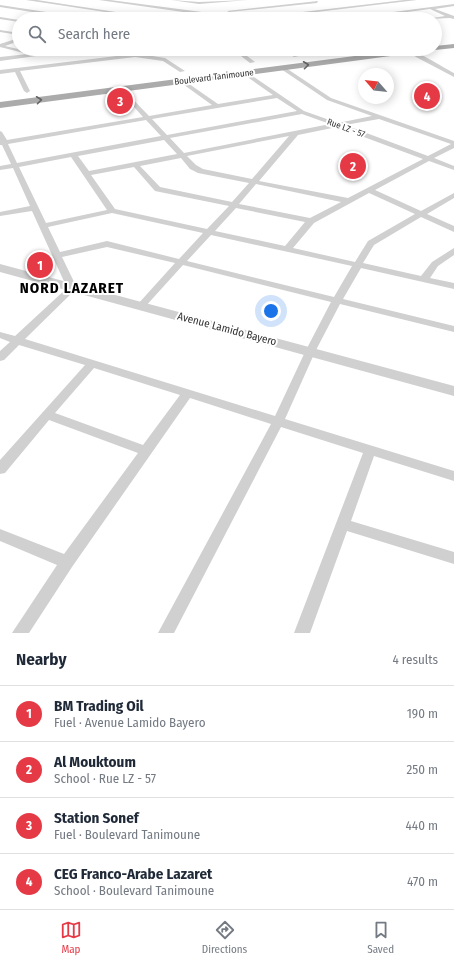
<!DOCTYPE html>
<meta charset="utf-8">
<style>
:root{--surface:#fff;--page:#f2f2f3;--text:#1f2937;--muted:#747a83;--line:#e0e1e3;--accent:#e63946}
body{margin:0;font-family:"Fira Sans Condensed",sans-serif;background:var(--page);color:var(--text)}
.compass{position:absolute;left:358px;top:68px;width:36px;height:36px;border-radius:50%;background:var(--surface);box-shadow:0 2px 10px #0003;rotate:298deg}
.you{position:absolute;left:271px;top:311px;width:14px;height:14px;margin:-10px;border:3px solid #fff;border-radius:50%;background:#1a73e8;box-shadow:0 0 0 6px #1a73e833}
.badge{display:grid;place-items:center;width:26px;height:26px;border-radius:50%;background:var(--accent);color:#fff;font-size:13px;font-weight:700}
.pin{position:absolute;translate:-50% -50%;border:2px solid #fff;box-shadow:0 1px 4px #0006}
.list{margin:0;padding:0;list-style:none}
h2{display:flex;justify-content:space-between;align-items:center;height:52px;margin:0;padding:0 16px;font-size:17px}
h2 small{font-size:13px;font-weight:400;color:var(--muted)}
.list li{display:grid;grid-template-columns:26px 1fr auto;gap:12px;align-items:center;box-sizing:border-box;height:56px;padding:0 16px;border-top:1px solid var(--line)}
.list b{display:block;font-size:15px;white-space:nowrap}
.list p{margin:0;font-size:13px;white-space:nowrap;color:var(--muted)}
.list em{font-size:13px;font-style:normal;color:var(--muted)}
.icon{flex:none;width:22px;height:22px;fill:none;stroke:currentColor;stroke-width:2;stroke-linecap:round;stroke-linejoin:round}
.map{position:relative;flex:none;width:454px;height:633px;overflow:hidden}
.search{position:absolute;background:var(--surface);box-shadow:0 2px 10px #0003;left:12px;right:12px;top:12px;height:44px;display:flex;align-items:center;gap:10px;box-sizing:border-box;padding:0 14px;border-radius:22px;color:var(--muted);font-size:15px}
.sheet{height:276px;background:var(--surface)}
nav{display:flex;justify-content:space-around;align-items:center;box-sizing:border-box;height:56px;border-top:1px solid var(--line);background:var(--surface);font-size:11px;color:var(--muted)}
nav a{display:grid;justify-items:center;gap:2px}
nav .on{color:var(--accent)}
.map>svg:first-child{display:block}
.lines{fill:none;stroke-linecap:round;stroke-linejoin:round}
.minor{fill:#d0d0d0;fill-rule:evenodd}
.tertiary{fill:#d0d0d0;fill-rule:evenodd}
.primary{fill:#ababab;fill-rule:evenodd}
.oneway{stroke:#636363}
.labels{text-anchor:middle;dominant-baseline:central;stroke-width:4;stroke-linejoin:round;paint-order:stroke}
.far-street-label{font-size:9px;fill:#333;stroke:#fff}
.street-label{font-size:11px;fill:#333;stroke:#fff}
.district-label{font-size:15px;font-weight:bold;letter-spacing:1px;fill:#000;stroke:#fff}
</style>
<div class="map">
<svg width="454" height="633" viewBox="0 0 454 633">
<rect width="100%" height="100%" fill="#fff"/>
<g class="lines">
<g class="minor">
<polygon points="26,0 37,0 162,19 151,19"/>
<polygon points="99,0 110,0 240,17 225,18"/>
<polygon points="171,0 199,2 248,0 199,4"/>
<polygon points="404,0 417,0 258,19 244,19"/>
<polygon points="318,1 317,3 229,12 227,11"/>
<polygon points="454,4 454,6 435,9 454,16 454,19 450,18 427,19 445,16 430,9 353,19 348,18"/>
<polygon points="0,5 86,18 88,19 77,19 0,7"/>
<polygon points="0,17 19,20 19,22 0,19"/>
<polygon points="0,30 19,33 19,35 0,32"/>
<polygon points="19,38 19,41 5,46 31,52 31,54 71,49 87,49 0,61 0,57 28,54 0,47 0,44"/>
<polygon points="95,49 107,49 165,58 185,71 180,72 163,61 135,57 20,71 30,91 27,93 24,91 15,72 0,74 0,70 125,55"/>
<polygon points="186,49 226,49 206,53"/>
<polygon points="232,49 238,49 255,62 250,63"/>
<polygon points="282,49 288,49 299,56 294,57"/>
<path d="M406,49c9,0 38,19 48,24v4l-38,-20z"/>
<path d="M283,66l48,32 123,43v7l-20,10 20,8v4l-25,-9 -54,29 46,21 33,-18v5l-27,16 27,12v6l-33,-15 -47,28 -11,18 58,13 11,-14 22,-14v7l-16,11 -8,12 24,5v6l-93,-21 -18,31 111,27v6l-114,-28 -25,48 -30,67 169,52v10l-80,-25 -23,65 103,31v12l-107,-33 -37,102h-16l69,-180 -82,-26 -107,206h-16l113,-209 -81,-26 -118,169 -43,66h-17l45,-68 -57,-24v-12l64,25 74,-101 -89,-33 -44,53 -5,1v-14l85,-95 -66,-20 -15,15 -4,1v-10l10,-9 -10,-4v-6l15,4 52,-48 -35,-77 -32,5v-4l30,-6 -17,-38 -13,2v-4l11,-2 -9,-19h-2v-14l2,1 5,8 136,-23 -24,-27 -1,-1 3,-2 28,29 63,-11 -32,-23v-2l2,-1 36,25 55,-9 -30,-21v-2l2,-1 59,40 34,12 34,-7 -45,-16 -46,-31 -1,-1zM277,98l20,13 -130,24 -15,-16zM302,114l28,10 -146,29 -14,-15zM379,119l72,25 -23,12 -83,-31zM146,120l15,16 -144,27 -9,-19zM337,127l86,32 -75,39 -89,-17 39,-46zM289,136l-37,43 -49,-10 -7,-4 -9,-9zM164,140l13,14 -88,17 -11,-15zM71,157l36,53 -61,13 -27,-56zM181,158l9,11 8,4 51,10 -17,19 -72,-15 -20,-21zM134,167l21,24 74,15 -22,23 -92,-20 -24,-34zM256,184l85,18 -31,16 -71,-14zM369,193l46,21 -47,27 -13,21 -62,-14 21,-25zM236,208l69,14 -20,24 -70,-15zM112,213l91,20 -24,26 -72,-18 -47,11 -12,-25zM211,235l141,31 -18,31 -147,-36zM107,247l68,16 -37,41 -2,2 5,3 3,-1 39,-43 148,37 -26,50 -30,64 -250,-77 52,-51 -15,-31zM94,368l86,27 -37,50 -88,-32z"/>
</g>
<polygon class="tertiary" points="0,264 454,386 454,396 0,272"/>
<polygon class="primary" points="454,44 454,48 435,50 432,49 428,51 0,108 0,102 409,49 435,49 435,46"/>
</g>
<defs><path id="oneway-chevron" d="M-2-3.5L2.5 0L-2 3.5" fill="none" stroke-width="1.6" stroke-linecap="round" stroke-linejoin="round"/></defs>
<g class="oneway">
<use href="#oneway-chevron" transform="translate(306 65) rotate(-7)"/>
<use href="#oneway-chevron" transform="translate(39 100) rotate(-7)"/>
</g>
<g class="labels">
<g class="far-street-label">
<text transform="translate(214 77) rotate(-7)">Boulevard Tanimoune</text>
<text transform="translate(346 128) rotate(20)">Rue LZ - 57</text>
</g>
<g class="street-label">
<text transform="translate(227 329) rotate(15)">Avenue Lamido Bayero</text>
</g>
<g class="district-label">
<text x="72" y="288">NORD LAZARET</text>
</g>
</g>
</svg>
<svg class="compass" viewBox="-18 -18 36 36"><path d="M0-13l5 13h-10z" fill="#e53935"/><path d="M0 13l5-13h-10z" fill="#747a83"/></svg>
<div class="you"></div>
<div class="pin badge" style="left:40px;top:265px">1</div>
<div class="pin badge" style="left:353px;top:166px">2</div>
<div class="pin badge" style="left:120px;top:101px">3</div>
<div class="pin badge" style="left:427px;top:96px">4</div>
<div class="search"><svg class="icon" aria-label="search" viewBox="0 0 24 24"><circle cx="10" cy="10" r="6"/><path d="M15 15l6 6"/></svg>Search here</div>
</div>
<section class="sheet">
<h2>Nearby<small>4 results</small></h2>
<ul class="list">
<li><span class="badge">1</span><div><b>BM Trading Oil</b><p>Fuel · Avenue Lamido Bayero</p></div><em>190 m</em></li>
<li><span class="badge">2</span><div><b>Al Mouktoum</b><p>School · Rue LZ - 57</p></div><em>250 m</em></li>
<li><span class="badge">3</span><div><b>Station Sonef</b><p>Fuel · Boulevard Tanimoune</p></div><em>440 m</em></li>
<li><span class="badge">4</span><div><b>CEG Franco-Arabe Lazaret</b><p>School · Boulevard Tanimoune</p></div><em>470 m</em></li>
</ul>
</section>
<nav>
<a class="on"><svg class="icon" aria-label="map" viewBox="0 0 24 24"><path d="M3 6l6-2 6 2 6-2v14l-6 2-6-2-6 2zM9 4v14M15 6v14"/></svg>Map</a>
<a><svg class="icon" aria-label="directions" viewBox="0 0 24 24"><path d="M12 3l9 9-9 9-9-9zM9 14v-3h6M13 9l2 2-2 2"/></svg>Directions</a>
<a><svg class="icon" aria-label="saved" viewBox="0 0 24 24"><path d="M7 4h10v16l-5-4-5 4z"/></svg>Saved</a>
</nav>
